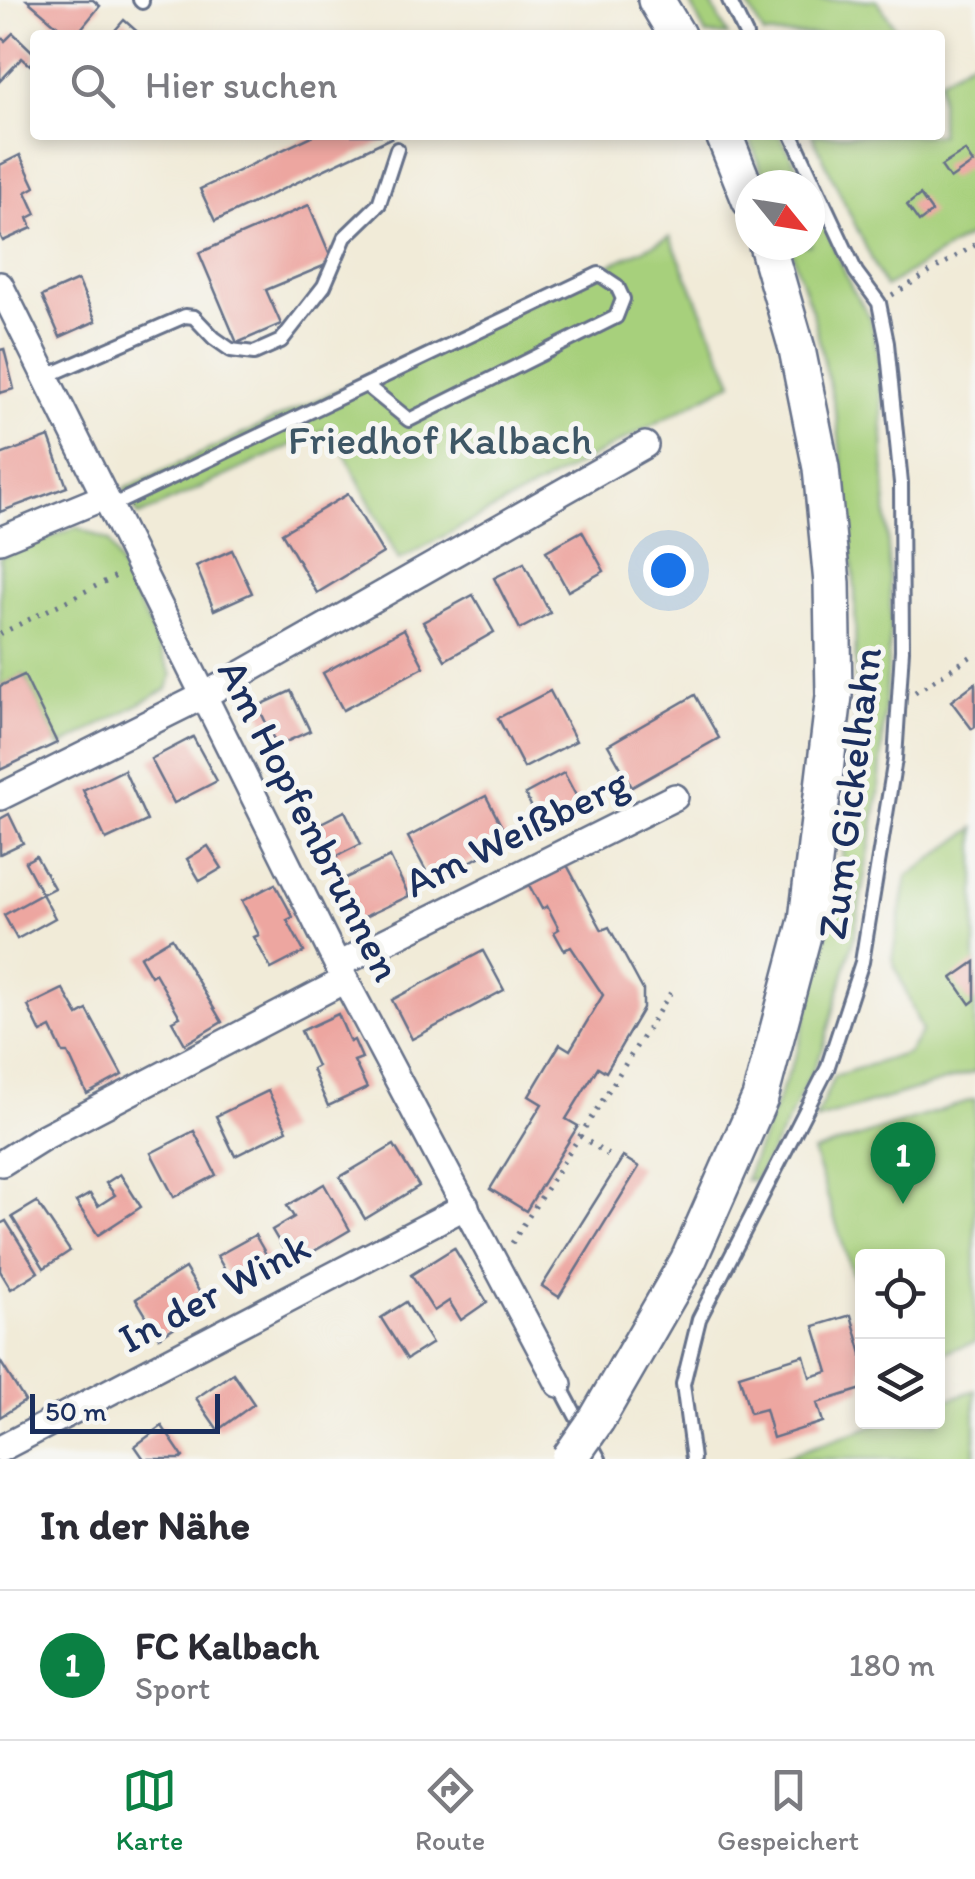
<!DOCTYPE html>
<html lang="de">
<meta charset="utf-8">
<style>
:root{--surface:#fff;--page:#f7f7f7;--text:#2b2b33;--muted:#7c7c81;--line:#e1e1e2;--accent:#0b8043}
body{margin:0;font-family:Itim,sans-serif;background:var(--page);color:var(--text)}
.controls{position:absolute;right:30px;bottom:30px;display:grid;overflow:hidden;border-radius:10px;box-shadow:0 5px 15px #0003}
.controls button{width:90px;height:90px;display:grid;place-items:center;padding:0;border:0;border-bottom:2px solid var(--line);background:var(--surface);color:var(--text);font:50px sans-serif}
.compass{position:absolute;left:735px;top:170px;width:90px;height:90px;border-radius:50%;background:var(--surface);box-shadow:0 5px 15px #0003;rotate:120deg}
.scale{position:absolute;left:30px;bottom:25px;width:190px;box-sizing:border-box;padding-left:10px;border:5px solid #1b2f5e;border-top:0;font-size:28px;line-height:35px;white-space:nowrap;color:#1b2f5e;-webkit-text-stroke:8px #f6f6f2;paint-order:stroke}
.you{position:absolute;left:668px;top:570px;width:35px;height:35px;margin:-25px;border:8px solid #fff;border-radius:50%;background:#1a73e8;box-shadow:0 0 0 15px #1a73e833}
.badge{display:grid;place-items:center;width:65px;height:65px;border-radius:50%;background:var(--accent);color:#fff;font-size:32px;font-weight:700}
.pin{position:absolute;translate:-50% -82px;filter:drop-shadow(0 2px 5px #0008)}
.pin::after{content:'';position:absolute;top:52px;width:35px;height:30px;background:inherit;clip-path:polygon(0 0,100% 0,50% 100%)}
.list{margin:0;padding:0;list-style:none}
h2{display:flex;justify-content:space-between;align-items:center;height:130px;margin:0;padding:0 40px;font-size:42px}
h2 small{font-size:32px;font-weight:400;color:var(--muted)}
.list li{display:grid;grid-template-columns:65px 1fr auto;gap:30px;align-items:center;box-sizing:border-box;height:150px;padding:0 40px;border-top:2px solid var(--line)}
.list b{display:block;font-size:38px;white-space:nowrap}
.list p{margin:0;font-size:32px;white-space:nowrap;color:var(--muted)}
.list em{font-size:32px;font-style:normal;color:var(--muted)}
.icon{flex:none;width:55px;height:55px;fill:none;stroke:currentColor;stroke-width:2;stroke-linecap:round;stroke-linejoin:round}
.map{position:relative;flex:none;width:975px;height:1459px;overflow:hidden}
.search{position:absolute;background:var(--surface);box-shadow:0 5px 15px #0003;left:30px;right:30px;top:30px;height:110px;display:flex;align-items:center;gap:25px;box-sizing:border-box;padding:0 35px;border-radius:10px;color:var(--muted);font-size:38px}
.sheet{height:280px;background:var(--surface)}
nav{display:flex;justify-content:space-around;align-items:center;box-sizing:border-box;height:140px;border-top:2px solid var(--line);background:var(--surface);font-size:28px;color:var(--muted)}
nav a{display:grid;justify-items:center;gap:5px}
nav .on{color:var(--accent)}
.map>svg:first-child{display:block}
.green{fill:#a7d07c;stroke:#61806d;stroke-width:2.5}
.building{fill:#eda6a0}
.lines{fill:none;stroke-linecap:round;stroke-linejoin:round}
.lane-casing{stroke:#667189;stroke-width:18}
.street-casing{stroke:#667189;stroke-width:30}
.secondary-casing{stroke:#667189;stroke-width:40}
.path{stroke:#667189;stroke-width:5;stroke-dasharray:2.5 8;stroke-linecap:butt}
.lane{stroke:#fff;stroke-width:12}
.street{stroke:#fff;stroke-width:25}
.secondary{stroke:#fff;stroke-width:35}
.secondary-bridge-casing{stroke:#667189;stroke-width:40;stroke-linecap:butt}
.secondary-bridge{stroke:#fff;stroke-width:35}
.labels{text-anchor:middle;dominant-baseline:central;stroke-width:10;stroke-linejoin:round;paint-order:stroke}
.park-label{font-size:42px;fill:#3e5766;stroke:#f6f6f2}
.street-label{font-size:42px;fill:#1b2f5e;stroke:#f6f6f2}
</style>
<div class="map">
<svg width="975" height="1459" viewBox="0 0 975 1459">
<rect width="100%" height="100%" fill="#f6f6f2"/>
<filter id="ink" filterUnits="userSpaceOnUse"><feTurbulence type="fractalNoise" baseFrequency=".01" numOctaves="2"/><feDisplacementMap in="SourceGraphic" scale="20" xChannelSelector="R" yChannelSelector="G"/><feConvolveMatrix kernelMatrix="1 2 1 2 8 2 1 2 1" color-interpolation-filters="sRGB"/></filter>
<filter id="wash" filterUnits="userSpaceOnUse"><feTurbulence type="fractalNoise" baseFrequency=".0048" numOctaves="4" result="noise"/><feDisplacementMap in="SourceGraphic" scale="40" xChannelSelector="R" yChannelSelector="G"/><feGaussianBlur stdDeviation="2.25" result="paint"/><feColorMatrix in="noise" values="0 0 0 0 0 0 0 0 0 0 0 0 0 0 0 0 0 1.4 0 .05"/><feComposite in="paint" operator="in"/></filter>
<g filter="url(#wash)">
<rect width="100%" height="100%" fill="#f1ebd8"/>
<g class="green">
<polygon points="689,0 709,0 728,35 706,35"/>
<polygon points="745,0 877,0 900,35 764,35"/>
<polygon points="975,58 975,232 885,287 812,135 940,135 940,80"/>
<polygon points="748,135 780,135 807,185 767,185"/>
<polygon points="810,191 852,289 870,317 880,361 891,618 879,792 855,933 823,1049 787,1123 755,1180 745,1180 797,1052 838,889 856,753 855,589 837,418 813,314 789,245 810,245"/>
<polygon points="670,237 733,382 399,560 331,427 139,516 124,489"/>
<polygon points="77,527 109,541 172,675 167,689 59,747 24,675 0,686 0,557"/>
<polygon points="975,828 975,1072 815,1120 834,1076 908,1053 922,1031 892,959 907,877"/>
<polygon points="975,1099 975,1342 938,1354 938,1256 862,1256 862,1304 813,1152"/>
<polygon points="975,1390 975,1459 778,1459 885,1422 938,1422 938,1403"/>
</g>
<g id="blocks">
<g class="building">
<polygon points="27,0 93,0 100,6 76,35 68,35"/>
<polygon points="124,20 141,35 111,35"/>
<polygon points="13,33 35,54 35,59 30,65 22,58 0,81 0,36 5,41"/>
<polygon points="314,135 397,135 215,221 200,189"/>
<polygon points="965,151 973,163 950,179 941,166"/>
<polygon points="20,155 35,187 26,192 36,214 28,218 32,228 3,241 0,235 0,165"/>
<polygon points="920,195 932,212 919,222 907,205"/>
<polygon points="309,205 333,262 266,290 281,324 237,343 199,253"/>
<polygon points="78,280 96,321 60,337 42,296"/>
<polygon points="4,349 14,389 0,393 0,350"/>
<polygon points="49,437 67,487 0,512 0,455"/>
<polygon points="348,494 383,553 317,593 282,533"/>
<polygon points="582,531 604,571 568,591 546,551"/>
<polygon points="232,550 252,593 214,610 196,566"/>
<polygon points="524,563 550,613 520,629 494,578"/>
<polygon points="473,595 494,632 445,660 423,622"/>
<polygon points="404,629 424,667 343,710 323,673"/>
<polygon points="24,675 57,743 0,770 0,686"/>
<polygon points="975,683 975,727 972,729 951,701"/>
<polygon points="291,691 310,731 277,746 258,706"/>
<polygon points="550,691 576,741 524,768 498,718"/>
<polygon points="695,695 719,738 632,787 608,745"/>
<polygon points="193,737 217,781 174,803 151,759"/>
<polygon points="124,770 147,821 106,840 83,790"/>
<polygon points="564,773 581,805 541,825 525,794"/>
<polygon points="486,796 509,841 432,882 408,837"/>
<polygon points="345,811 361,844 327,861 311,828"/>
<polygon points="9,814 23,843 0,854 0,819"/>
<polygon points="208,846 222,868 200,881 187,859"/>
<polygon points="36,856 54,888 42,894 25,862"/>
<polygon points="390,857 409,896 356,921 337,882"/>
<polygon points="567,865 602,930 609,927 643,990 643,1009 606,1072 598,1067 566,1119 578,1126 526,1211 490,1189 542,1104 529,1096 560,1044 570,1050 603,995 571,947 564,950 554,932 559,929 547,906 542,909 529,885"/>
<polygon points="275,884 293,917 287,920 304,952 271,969 254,937 259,935 242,901"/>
<polygon points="42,894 55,918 17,939 4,915"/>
<polygon points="172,938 222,1022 185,1044 172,1021 180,1017 155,973 151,976 140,957"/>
<polygon points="483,951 504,990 412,1039 392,1000"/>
<polygon points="975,962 975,1000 970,1004 952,978"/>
<polygon points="63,989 78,1015 87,1010 122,1075 87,1094 68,1053 63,1053 51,1028 41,1033 28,1006"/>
<polygon points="338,1014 350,1042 354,1040 362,1058 354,1061 367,1088 328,1106 312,1069 317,1066 301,1031"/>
<polygon points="268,1091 287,1130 235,1156 216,1116"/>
<polygon points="194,1131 216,1175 174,1197 151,1153"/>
<polygon points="394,1145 419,1186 365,1219 340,1177"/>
<polygon points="623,1157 639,1167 559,1297 542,1286"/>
<polygon points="120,1174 141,1207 98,1235 76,1202 90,1194 98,1206 115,1195 106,1183"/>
<polygon points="324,1184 350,1230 292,1264 272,1230 294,1217 287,1206"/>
<polygon points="37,1202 70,1251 44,1268 12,1217"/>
<polygon points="6,1221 38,1272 11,1289 0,1271 0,1224"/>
<polygon points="255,1235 275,1270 237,1291 217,1256"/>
<polygon points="454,1248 487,1302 461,1320 449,1301 434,1311 411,1275"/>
<polygon points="185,1268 208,1306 159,1337 136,1299"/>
<polygon points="406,1302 432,1343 407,1359 381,1318"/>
<polygon points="851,1315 862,1354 862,1389 817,1403 823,1422 773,1438 765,1409 750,1413 739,1375 804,1355 810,1377 828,1372 814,1326"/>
<polygon points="0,1361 25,1401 0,1417"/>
<polygon points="233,1373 254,1404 218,1430 196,1398"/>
<polygon points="162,1426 183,1457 181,1459 144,1459 135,1446"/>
</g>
</g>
</g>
<g filter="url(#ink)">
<use href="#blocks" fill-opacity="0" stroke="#667189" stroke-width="2.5"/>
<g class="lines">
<g class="lane-casing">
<g id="lane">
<polyline points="140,0 142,2"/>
<polyline points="729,0 746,35"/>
<polyline points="45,377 185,316 194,317 214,338 231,350 254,353 281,341 324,286 345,237 379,204 397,149"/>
<polyline points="109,507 599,274 617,286 623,299 616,317 409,420 366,385"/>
<polyline points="559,1384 599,1459"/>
<polyline points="693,1459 683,1384 699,1319 827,1069 862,962 895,759 902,650 901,483 887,343 879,303 856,272 792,135"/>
</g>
</g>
<g class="street-casing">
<g id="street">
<polyline points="0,285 345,980 559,1384"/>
<polyline points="0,540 104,497"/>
<polyline points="0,797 203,696 645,445"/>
<polyline points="338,965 675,797"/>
<polyline points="2,1163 42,1138 345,980"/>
<polyline points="0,1449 466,1206"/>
</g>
</g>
<g class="secondary-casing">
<g id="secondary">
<polyline points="656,0 677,35"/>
<polyline points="724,135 750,200"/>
<polyline points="597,1419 688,1261 760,1098 807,920 834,696 832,583 821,468 797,349 767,245"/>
</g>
</g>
<g class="path">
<polyline points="892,295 975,245"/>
<polyline points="0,634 118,575"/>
<polyline points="915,692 975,654"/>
<polyline points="580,1136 608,1155"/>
<polyline points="512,1243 671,992"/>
</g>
<use href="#lane" class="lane"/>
<use href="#street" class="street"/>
<use href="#secondary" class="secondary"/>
<g class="secondary-bridge-casing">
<polyline id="secondary-bridge" points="569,1459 597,1419"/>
</g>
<use href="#secondary-bridge" class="secondary-bridge"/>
</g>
</g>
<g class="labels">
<g class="park-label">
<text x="440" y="439">Friedhof Kalbach</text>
</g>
<g class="street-label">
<text transform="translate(849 793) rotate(-83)">Zum Gickelhahn</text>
<text transform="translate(310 820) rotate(63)">Am Hopfenbrunnen</text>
<text transform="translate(516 832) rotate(-26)">Am Weißberg</text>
<text transform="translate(214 1292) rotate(-28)">In der Wink</text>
</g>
</g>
</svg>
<div class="controls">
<button><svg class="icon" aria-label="locate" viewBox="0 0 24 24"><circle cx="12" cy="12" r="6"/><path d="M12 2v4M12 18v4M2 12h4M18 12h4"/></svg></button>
<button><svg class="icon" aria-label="layers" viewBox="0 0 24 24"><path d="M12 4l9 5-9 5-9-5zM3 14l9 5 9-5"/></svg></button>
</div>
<svg class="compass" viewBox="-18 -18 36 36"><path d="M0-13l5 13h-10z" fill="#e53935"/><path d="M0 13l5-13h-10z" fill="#7c7c81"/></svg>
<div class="scale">50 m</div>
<div class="you"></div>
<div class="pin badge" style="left:903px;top:1204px">1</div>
<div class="search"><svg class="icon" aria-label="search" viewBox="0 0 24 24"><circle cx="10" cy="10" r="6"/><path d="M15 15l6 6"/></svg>Hier suchen</div>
</div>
<section class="sheet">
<h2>In der Nähe<small></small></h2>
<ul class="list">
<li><span class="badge">1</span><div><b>FC Kalbach</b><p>Sport</p></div><em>180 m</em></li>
</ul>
</section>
<nav>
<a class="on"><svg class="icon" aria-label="map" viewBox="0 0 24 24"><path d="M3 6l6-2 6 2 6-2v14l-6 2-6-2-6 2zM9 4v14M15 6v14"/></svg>Karte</a>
<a><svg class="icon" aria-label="directions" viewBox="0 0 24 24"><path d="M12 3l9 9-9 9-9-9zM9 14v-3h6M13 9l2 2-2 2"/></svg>Route</a>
<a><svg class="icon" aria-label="saved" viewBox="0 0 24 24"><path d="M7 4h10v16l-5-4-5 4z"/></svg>Gespeichert</a>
</nav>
